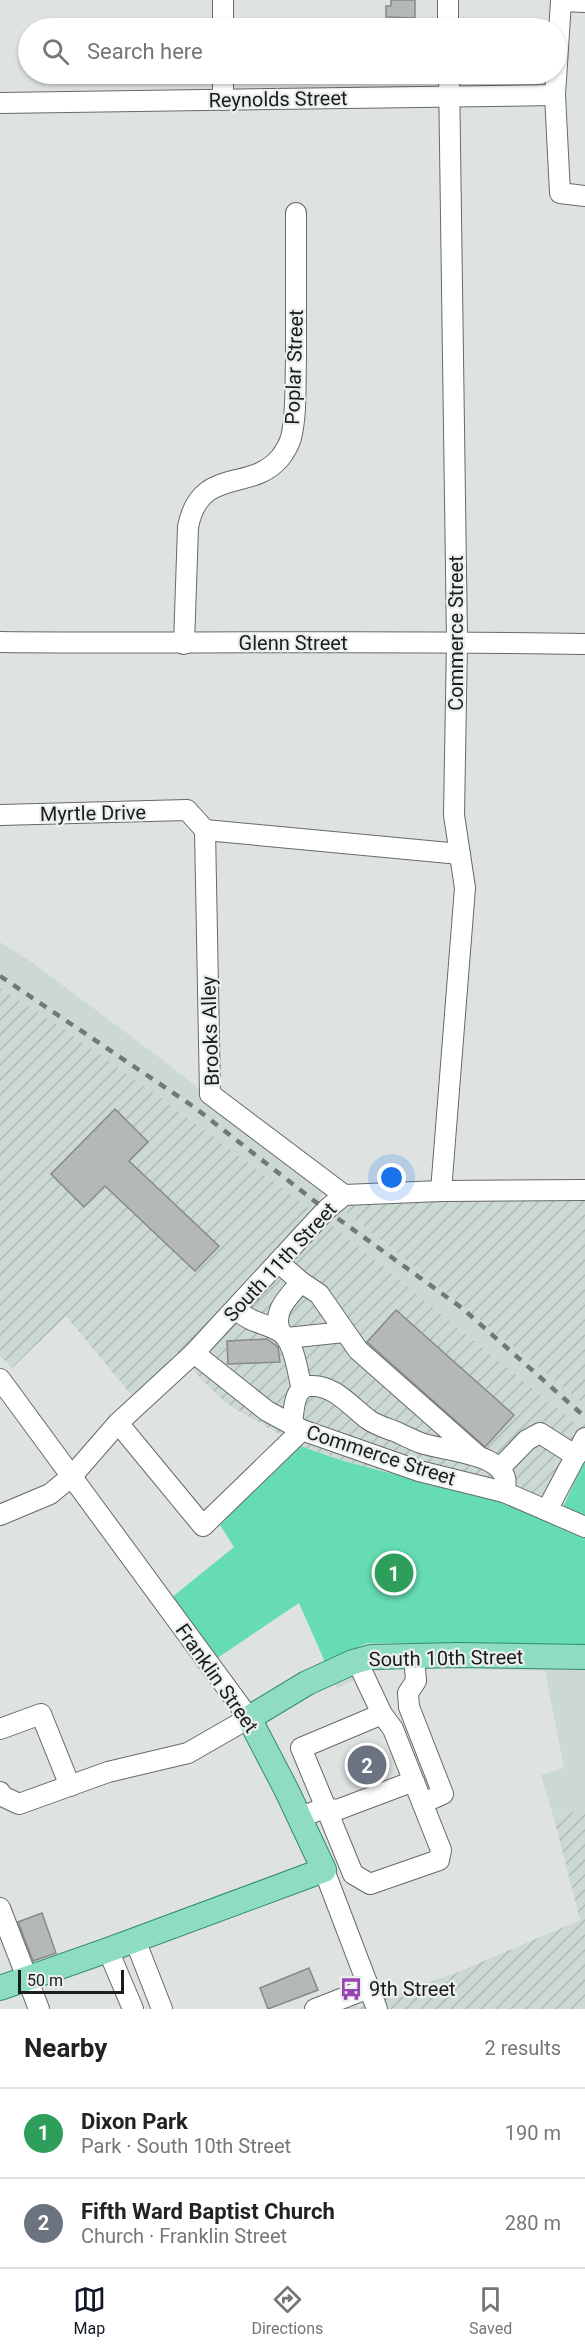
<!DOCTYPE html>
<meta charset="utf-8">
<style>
:root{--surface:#fff;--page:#f2f2f2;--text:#222;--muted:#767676;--line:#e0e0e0;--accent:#111827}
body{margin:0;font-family:Roboto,sans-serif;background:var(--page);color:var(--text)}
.scale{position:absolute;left:18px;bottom:15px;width:106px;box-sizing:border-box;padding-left:6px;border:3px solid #1b1c1c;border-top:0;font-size:16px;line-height:21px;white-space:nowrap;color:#1b1c1c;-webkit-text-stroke:4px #ebf0ee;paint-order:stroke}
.you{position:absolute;left:392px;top:1178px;width:21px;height:21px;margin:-15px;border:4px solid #fff;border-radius:50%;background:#1a73e8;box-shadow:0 0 0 9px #1a73e833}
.badge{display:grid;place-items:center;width:39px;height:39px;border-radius:50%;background:var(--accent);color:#fff;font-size:20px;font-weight:700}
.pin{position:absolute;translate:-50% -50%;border:3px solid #fff;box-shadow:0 2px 6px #0006}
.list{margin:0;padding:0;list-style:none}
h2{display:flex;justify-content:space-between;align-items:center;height:78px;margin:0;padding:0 24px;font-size:26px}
h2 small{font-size:20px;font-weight:400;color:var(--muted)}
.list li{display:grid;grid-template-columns:39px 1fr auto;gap:18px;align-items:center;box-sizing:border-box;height:90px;padding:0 24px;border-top:2px solid var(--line)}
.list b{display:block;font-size:22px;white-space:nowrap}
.list p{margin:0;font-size:20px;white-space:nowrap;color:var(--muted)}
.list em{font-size:20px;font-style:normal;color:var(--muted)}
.icon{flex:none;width:33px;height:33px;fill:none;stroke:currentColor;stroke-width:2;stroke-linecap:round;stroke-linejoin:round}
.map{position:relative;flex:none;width:585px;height:2009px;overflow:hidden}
.search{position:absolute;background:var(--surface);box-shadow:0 2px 4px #0004;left:18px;right:18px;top:18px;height:66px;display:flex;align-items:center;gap:15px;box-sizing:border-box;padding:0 21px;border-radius:33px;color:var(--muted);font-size:22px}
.sheet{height:258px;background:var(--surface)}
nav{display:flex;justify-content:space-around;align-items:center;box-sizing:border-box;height:84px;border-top:2px solid var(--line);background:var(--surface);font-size:16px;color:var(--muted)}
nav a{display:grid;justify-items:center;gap:3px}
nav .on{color:var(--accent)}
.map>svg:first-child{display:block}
.built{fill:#ccd9d3}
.industrial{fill:url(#industrial-furrows)}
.park{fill:#65dcb2}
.building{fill:#b4b8b6;stroke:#868a88;stroke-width:1.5}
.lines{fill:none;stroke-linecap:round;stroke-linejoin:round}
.minor-casing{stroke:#666a68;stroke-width:22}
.major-casing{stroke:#348a6f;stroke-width:26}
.minor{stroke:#fff;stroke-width:20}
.major{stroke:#8eddc3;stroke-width:24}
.rail{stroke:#747776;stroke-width:4.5;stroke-dasharray:8 8;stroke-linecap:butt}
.labels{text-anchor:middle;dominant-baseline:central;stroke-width:4.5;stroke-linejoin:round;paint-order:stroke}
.street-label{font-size:20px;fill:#1b1c1c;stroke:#ebf0ee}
.poi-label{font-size:20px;fill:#1b1c1c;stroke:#ebf0ee;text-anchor:start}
</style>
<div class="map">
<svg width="585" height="2009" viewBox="0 0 585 2009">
<defs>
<pattern id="industrial-furrows" width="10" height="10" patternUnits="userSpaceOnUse" patternTransform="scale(1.5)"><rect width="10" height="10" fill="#ccd9d3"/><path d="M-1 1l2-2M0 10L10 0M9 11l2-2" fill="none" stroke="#afbab5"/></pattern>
</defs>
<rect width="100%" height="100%" fill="#dee3e1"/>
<g class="built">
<polygon points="0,942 33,963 176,1070 229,1114 326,1189 312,1211 157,1095 65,1030 0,988"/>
<polygon points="340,1207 585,1405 585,1419 579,1426 325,1220"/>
<polygon points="367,1643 585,1645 585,1808 554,1819 541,1775 564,1768 545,1671 423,1668 392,1669 374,1671 337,1688 325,1662"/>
</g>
<g class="industrial">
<polygon points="0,988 65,1030 157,1095 325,1220 579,1426 585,1419 585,1459 557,1523 500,1502 420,1479 358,1465 298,1445 227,1404 203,1381 177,1352 134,1398 66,1316 12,1368 0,1356"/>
<polygon points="585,1194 585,1405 340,1207 346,1201"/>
<polygon points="585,1808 585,2009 328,2009 354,1999 358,2008 458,1972 580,1920 554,1819"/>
</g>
<path class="park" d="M298,1445c20,7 40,15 61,20 66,18 135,29 197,58l29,-64v186l-218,-2 -42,19 -26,-59 -83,56 -45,-61 63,-51 -14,-22z"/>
<g class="building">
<polygon points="391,0 415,0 415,18 386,17 386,6 391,6"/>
<polygon points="115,1109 148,1142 129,1161 219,1246 195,1271 105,1186 84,1207 51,1174"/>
<polygon points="396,1310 514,1415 485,1447 367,1342"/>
<polygon points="267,1339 278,1347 280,1362 228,1364 227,1341"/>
<polygon points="42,1913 56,1953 33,1961 18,1922"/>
<polygon points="309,1968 318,1990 268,2009 260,1988"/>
</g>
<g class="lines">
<g class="minor-casing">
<g id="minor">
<polyline points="448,0 448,28"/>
<polyline points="585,2 561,1 555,95 560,193 585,196"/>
<polyline points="223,28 223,0"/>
<polyline points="223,100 223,74"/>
<polyline points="0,103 555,95"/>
<path d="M0,642c195,2 390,-2 585,2"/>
<path d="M184,644l4,-117c12,-62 63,-34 92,-69 4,-5 9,-14 11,-20 6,-25 4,-53 5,-78 0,-49 0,-98 0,-147"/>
<polyline points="0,815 187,810 205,830 210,1094 344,1195"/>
<polyline points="205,830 460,854"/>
<polyline points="441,1191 465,888 454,815 457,641 449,74"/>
<path d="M278,1262l23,20c-12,15 -29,28 -21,49"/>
<polyline points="301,1282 319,1294 358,1350 477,1455"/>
<path d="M235,1309c15,13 25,13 42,21 18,8 20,42 25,59"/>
<polyline points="287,1338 344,1332"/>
<polyline points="194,1353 267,1411 302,1430 419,1471 504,1492 585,1527"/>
<polyline points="0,1379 249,1718 188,1753 108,1772 19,1804 2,1796 0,1792"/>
<polyline points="118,1423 203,1526 302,1430"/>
<path d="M292,1424c2,-13 1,-37 18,-38 24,-2 41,21 59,34 7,5 17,8 25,11 10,4 20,10 30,13 23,7 93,10 80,48"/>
<polyline points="500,1468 527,1440 540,1433 576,1456"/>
<polyline points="547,1510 585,1438"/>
<polyline points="0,1515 50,1494 72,1476 118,1423 194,1353 326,1210 344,1195 441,1191 585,1190"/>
<polyline points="414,1656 416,1681 408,1693 409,1707 443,1794 423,1803"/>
<polyline points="357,1661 382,1714"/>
<polyline points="0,1729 41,1714 70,1786"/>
<polyline points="299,1817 326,1808 353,1874 370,1884 439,1860 441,1850 393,1729 382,1714 301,1748 326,1808 337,1810 414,1781"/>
<polyline points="324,1870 377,2009"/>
<polyline points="0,1908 39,2009"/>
<polyline points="135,1940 162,2009"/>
<polyline points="108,1950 133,2009"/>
<polyline points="315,2009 369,1988"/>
</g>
</g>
<g class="major-casing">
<polyline id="major" points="0,1988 108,1950 324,1870 287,1791 249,1718 307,1683 353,1662 371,1657 458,1655 585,1657"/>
</g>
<use href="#minor" class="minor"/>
<use href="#major" class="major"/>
<polyline class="rail" points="0,976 194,1107 326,1210 462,1308 585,1417"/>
</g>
<defs>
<g id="bus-bare" transform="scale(1.8)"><path d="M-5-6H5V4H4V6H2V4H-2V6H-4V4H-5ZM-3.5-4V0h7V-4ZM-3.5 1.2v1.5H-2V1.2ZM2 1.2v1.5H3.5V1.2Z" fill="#9844b2" stroke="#ebf0ee" stroke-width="2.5" paint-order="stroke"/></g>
</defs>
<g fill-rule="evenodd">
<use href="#bus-bare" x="351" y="1989"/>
</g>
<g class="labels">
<g class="street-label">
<text transform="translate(278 99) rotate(-1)">Reynolds Street</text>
<text transform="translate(294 367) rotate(-88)">Poplar Street</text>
<text transform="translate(456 633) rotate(-90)">Commerce Street</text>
<text x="293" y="643">Glenn Street</text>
<text transform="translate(93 813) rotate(-1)">Myrtle Drive</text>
<text transform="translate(210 1031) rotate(-92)">Brooks Alley</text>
<text transform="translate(280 1262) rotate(-47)">South 11th Street</text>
<text transform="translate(381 1455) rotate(18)">Commerce Street</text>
<text transform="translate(446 1658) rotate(-1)">South 10th Street</text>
<text transform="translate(217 1678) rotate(55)">Franklin Street</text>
</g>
<g class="poi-label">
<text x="369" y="1989">9th Street</text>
</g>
</g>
</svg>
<div class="scale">50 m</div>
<div class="you"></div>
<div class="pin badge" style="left:394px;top:1573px;background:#2e9e5b">1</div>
<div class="pin badge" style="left:367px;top:1765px;background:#6b7280">2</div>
<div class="search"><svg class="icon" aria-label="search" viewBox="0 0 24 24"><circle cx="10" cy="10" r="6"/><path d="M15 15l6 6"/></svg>Search here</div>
</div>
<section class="sheet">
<h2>Nearby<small>2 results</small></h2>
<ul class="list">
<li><span class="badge" style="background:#2e9e5b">1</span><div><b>Dixon Park</b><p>Park · South 10th Street</p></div><em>190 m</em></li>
<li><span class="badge" style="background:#6b7280">2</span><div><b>Fifth Ward Baptist Church</b><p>Church · Franklin Street</p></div><em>280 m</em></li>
</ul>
</section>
<nav>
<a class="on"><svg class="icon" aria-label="map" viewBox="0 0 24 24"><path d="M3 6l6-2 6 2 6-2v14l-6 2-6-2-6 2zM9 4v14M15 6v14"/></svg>Map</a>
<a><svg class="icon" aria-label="directions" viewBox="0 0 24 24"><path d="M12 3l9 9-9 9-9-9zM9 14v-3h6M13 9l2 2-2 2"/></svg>Directions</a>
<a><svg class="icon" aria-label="saved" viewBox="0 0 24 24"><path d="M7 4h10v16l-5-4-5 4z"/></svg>Saved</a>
</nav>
